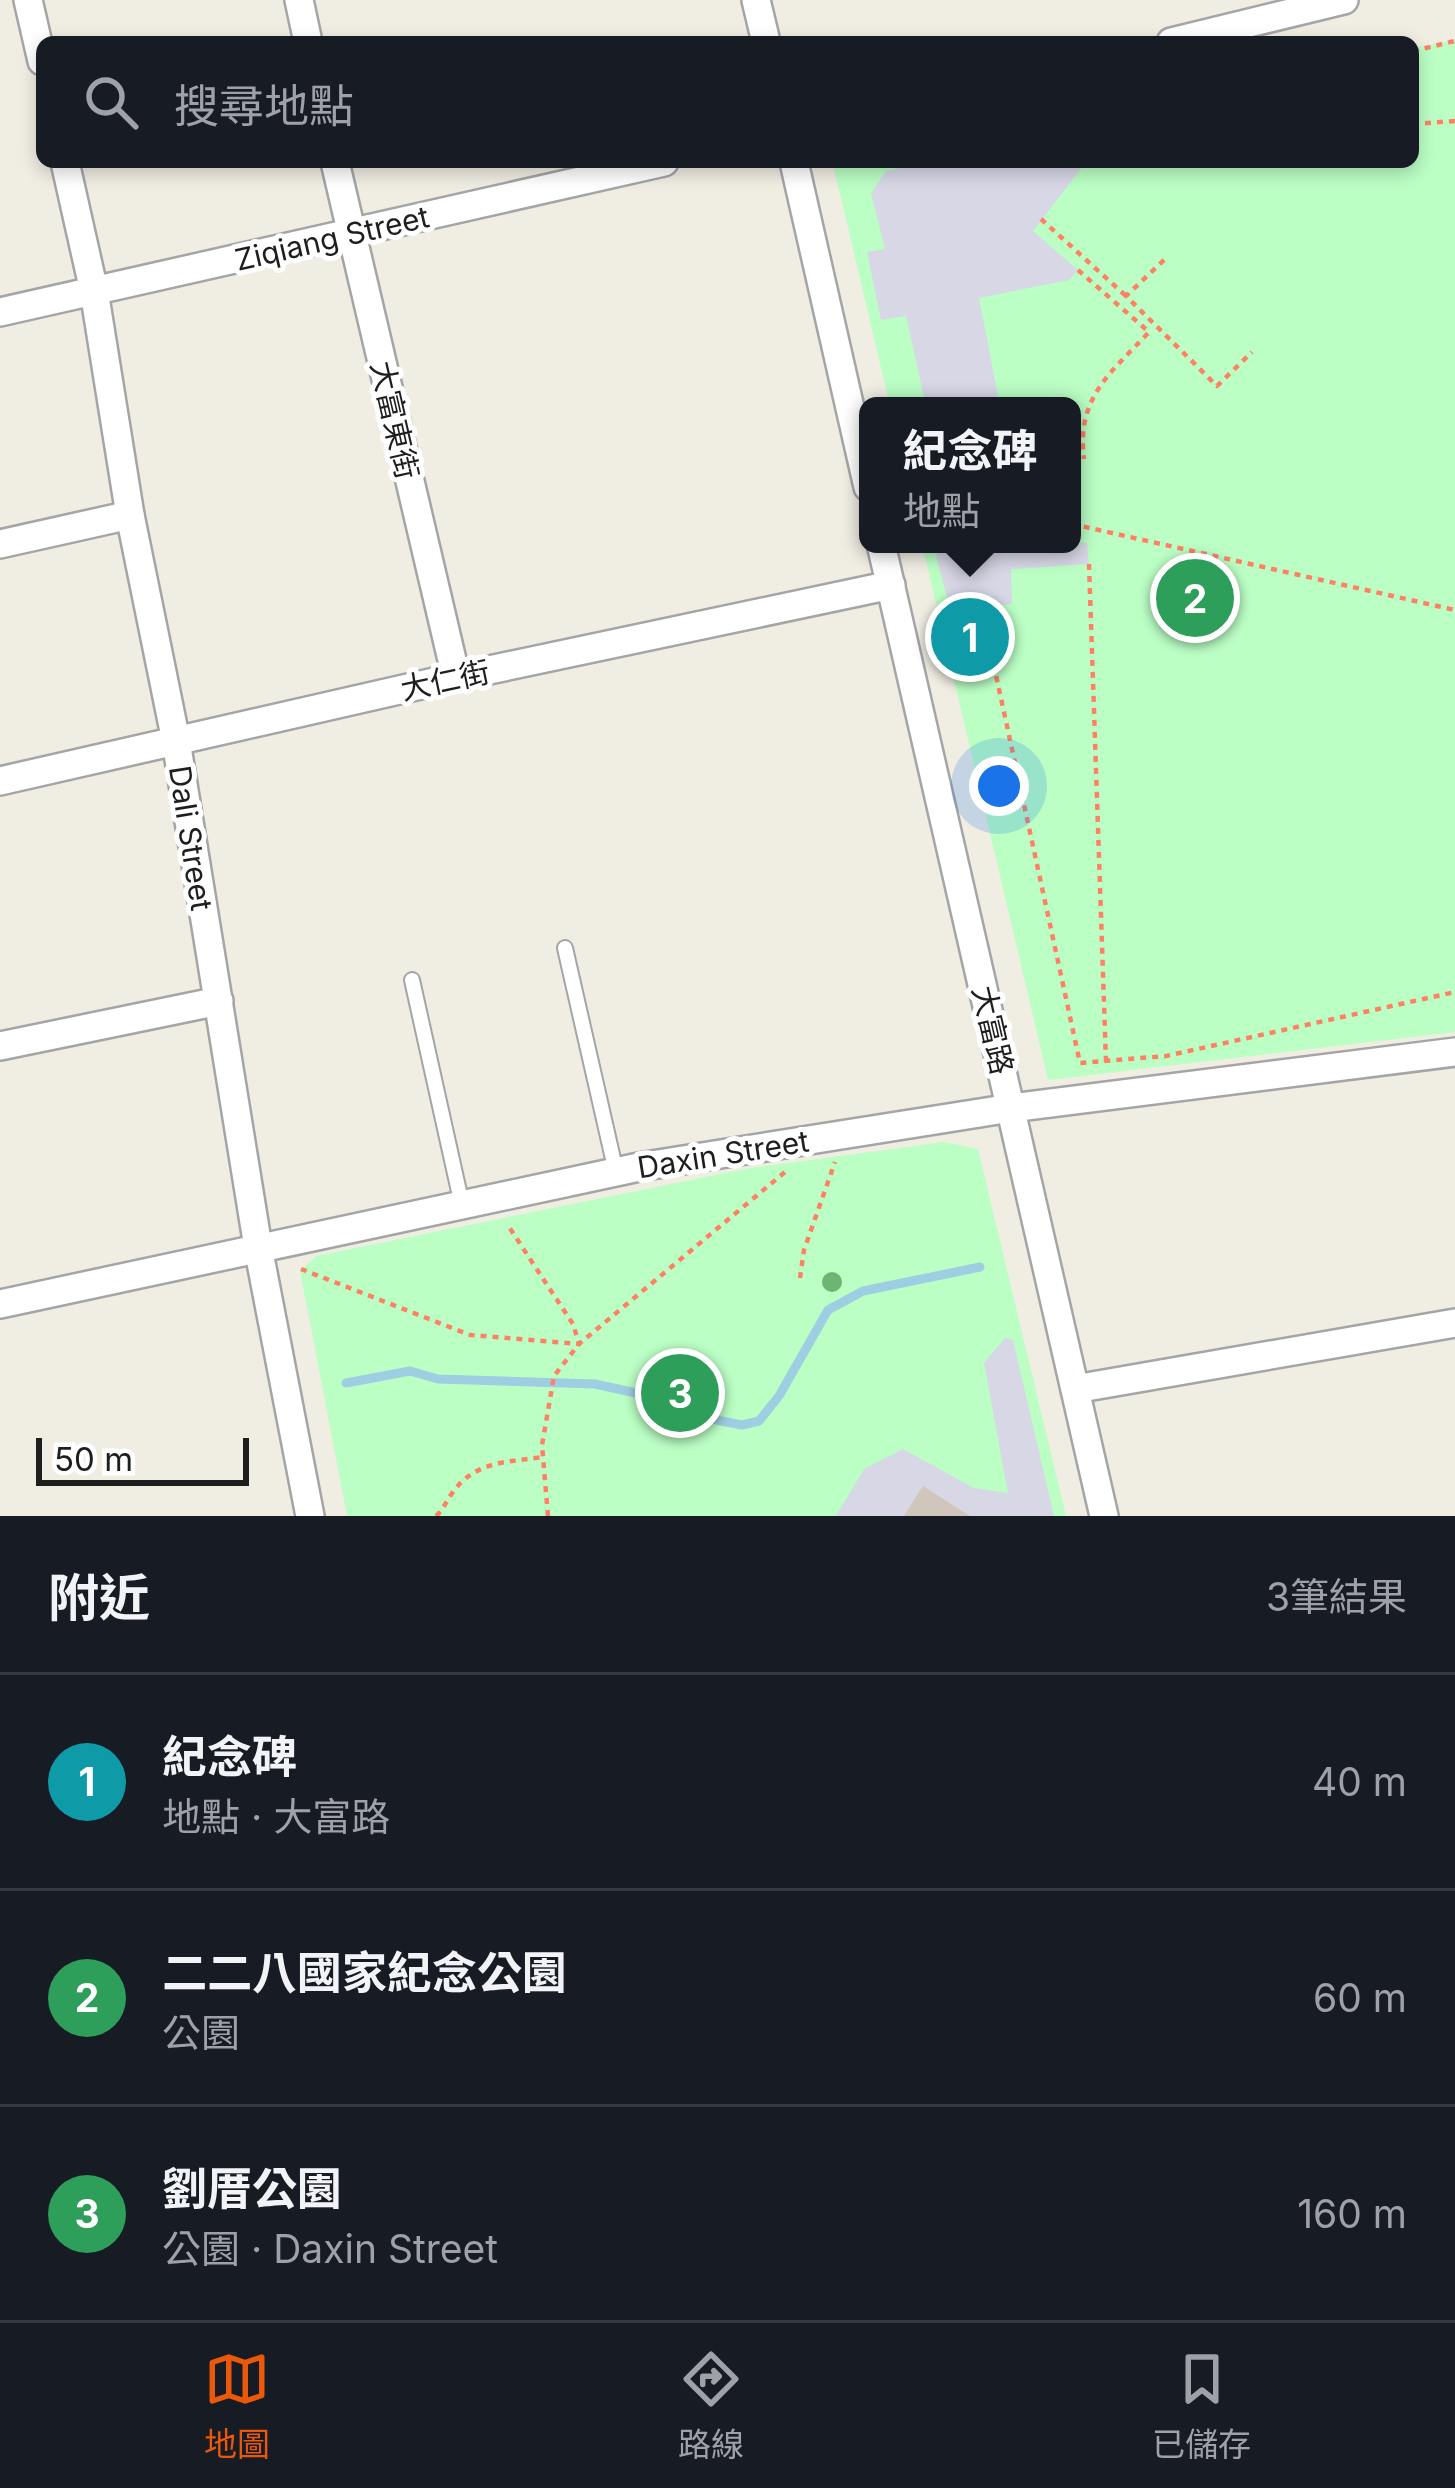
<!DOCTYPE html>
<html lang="zh-TW">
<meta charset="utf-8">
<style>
:root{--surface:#171b24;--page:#242831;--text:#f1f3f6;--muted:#9ea1a6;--line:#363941;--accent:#ea580c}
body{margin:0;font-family:Inter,"Noto Sans TC",sans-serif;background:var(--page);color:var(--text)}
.scale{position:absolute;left:36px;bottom:30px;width:213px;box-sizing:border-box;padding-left:12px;border:6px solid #1e1e1e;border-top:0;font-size:33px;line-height:42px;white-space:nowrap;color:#1e1e1e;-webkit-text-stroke:9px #fff;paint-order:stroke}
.you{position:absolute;left:999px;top:786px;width:42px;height:42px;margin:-30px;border:9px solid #fff;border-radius:50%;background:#1a73e8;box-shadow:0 0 0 18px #1a73e833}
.badge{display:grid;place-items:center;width:78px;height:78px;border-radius:50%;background:var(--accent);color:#fff;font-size:39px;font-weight:700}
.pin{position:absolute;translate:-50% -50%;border:6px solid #fff;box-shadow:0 3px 12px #0006}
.popup{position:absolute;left:859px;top:397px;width:222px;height:156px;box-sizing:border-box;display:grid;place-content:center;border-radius:18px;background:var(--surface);filter:drop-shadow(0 3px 9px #0005);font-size:39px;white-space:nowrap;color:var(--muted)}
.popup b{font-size:45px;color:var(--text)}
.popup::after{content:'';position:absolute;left:50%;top:100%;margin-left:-24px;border:24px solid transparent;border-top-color:var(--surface)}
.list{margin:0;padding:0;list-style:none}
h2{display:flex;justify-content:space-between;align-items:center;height:156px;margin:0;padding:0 48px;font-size:51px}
h2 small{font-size:39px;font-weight:400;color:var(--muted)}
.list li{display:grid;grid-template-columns:78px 1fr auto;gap:36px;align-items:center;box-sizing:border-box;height:216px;padding:0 48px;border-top:3px solid var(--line)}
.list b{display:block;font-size:45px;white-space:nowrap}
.list p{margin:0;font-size:39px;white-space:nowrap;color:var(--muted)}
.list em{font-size:39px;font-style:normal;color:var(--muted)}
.icon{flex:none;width:66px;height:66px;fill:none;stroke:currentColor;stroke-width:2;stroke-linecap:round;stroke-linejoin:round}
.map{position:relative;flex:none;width:1455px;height:1516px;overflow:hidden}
.search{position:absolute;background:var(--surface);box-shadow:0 6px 18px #0003;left:36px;right:36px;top:36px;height:132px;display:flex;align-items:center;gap:30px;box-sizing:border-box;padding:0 42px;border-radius:18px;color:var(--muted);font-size:45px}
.sheet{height:804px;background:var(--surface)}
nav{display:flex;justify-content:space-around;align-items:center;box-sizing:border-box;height:168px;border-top:3px solid var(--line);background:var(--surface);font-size:33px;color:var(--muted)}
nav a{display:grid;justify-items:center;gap:6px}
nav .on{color:var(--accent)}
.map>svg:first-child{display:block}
.park{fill:#bbffc5}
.plaza{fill:#d8d7e6}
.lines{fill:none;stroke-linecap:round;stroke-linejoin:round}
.stream{stroke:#9ecee2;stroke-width:9}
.building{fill:#d0c6bb}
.lane-casing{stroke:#a5a5a5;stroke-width:18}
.street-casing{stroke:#a5a5a5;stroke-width:32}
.path{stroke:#ff8065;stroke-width:4.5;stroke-dasharray:6 6;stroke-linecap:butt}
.lane{stroke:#fff;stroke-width:14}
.street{stroke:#fff;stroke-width:27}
.tree{fill:#6cb572}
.labels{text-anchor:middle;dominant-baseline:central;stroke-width:10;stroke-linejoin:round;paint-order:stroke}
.street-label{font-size:30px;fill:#1e1e1e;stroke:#fff}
</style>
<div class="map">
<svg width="1455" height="1516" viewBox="0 0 1455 1516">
<rect width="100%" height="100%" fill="#f0ede3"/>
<g class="park">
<polygon points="1455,40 1455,1032 1048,1080 922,544 1072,544 1072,406 890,406 833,164 1413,162 1413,48"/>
<polygon points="944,1142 978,1149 1066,1516 347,1516 300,1271 316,1256 750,1168"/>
</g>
<g class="plaza">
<polygon points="926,162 1080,162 1083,166 1033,231 1078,270 1069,280 979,298 1000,406 926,406 906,316 881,320 867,252 885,249 871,193 886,171"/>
<polygon points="1072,541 1087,543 1089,564 1011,569 1012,604 950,609 933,544 1072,544"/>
<polygon points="1005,1338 1013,1340 1054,1516 836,1516 864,1469 903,1449 974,1488 1008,1493 984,1363"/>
</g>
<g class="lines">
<polyline class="stream" points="346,1383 410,1371 438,1379 595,1384 668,1400 696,1416 742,1425 759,1421 779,1396 828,1310 863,1291 980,1267"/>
</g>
<polygon class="building" points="923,1486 970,1516 904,1516"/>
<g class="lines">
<g class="lane-casing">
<g id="lane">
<polyline points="565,948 616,1172"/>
<polyline points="412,980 462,1205"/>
</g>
</g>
<g class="street-casing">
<g id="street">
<polyline points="28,0 42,61"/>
<polyline points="299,0 308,42"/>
<polyline points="756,0 766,42"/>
<polyline points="1171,42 1344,0"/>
<polyline points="65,162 94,291 130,515 176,741 258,1247 310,1516"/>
<polyline points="335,162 456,677"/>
<polyline points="794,162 868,487"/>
<polyline points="0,312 664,162"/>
<polyline points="0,544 130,515"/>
<polyline points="881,544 1104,1516"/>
<polyline points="0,781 456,677 891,585"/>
<polyline points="0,1046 219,1001"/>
<polyline points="0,1304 639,1167 1011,1108 1455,1052"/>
<polyline points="1075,1389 1455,1323"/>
</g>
</g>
<g class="path">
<polyline points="1413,51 1455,41"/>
<polyline points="1413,124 1455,121"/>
<polyline points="1041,219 1126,296"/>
<polyline points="1164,260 1126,296 1217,386 1252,352"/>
<path d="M1078,270l71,62c-38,41 -73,65 -65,127"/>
<polyline points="1072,524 1455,610"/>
<polyline points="1089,564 1106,1062"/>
<polyline points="981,606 1080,1063 1166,1056 1455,992"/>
<polyline points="301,1269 470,1335 579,1344 573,1324 507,1224"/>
<polyline points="800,1278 804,1250 835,1162"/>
<path d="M436,1516c8,-7 10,-15 17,-24 22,-31 55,-30 90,-35"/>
<polyline points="548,1516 542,1445 554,1376 579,1344 785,1172"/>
</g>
<use href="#lane" class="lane"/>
<use href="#street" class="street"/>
</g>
<circle class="tree" cx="832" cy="1282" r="10"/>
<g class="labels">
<g class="street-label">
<text transform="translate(332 238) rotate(-13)">Ziqiang Street</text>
<text transform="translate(395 420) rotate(77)">大富東街</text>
<text transform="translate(445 680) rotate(-12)">大仁街</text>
<text transform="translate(191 838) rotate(81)">Dali Street</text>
<text transform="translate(993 1030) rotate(77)">大富路</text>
<text transform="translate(723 1154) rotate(-9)">Daxin Street</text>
</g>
</g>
</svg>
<div class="scale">50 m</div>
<div class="you"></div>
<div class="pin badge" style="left:970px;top:637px;background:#0f9aa8">1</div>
<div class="popup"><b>紀念碑</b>地點</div>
<div class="pin badge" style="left:1195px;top:598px;background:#2e9e5b">2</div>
<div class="pin badge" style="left:680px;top:1393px;background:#2e9e5b">3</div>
<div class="search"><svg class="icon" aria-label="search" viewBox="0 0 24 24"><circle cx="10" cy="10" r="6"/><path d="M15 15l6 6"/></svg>搜尋地點</div>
</div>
<section class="sheet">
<h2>附近<small>3筆結果</small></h2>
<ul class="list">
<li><span class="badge" style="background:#0f9aa8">1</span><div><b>紀念碑</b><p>地點 · 大富路</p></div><em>40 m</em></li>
<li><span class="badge" style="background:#2e9e5b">2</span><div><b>二二八國家紀念公園</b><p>公園</p></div><em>60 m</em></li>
<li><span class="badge" style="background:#2e9e5b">3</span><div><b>劉厝公園</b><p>公園 · Daxin Street</p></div><em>160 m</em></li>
</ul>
</section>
<nav>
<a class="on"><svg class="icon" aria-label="map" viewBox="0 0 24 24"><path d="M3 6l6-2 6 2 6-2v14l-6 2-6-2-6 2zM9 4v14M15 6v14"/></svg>地圖</a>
<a><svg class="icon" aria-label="directions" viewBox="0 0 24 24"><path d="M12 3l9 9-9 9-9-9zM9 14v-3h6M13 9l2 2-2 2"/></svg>路線</a>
<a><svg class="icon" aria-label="saved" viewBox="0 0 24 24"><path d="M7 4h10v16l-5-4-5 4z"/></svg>已儲存</a>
</nav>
